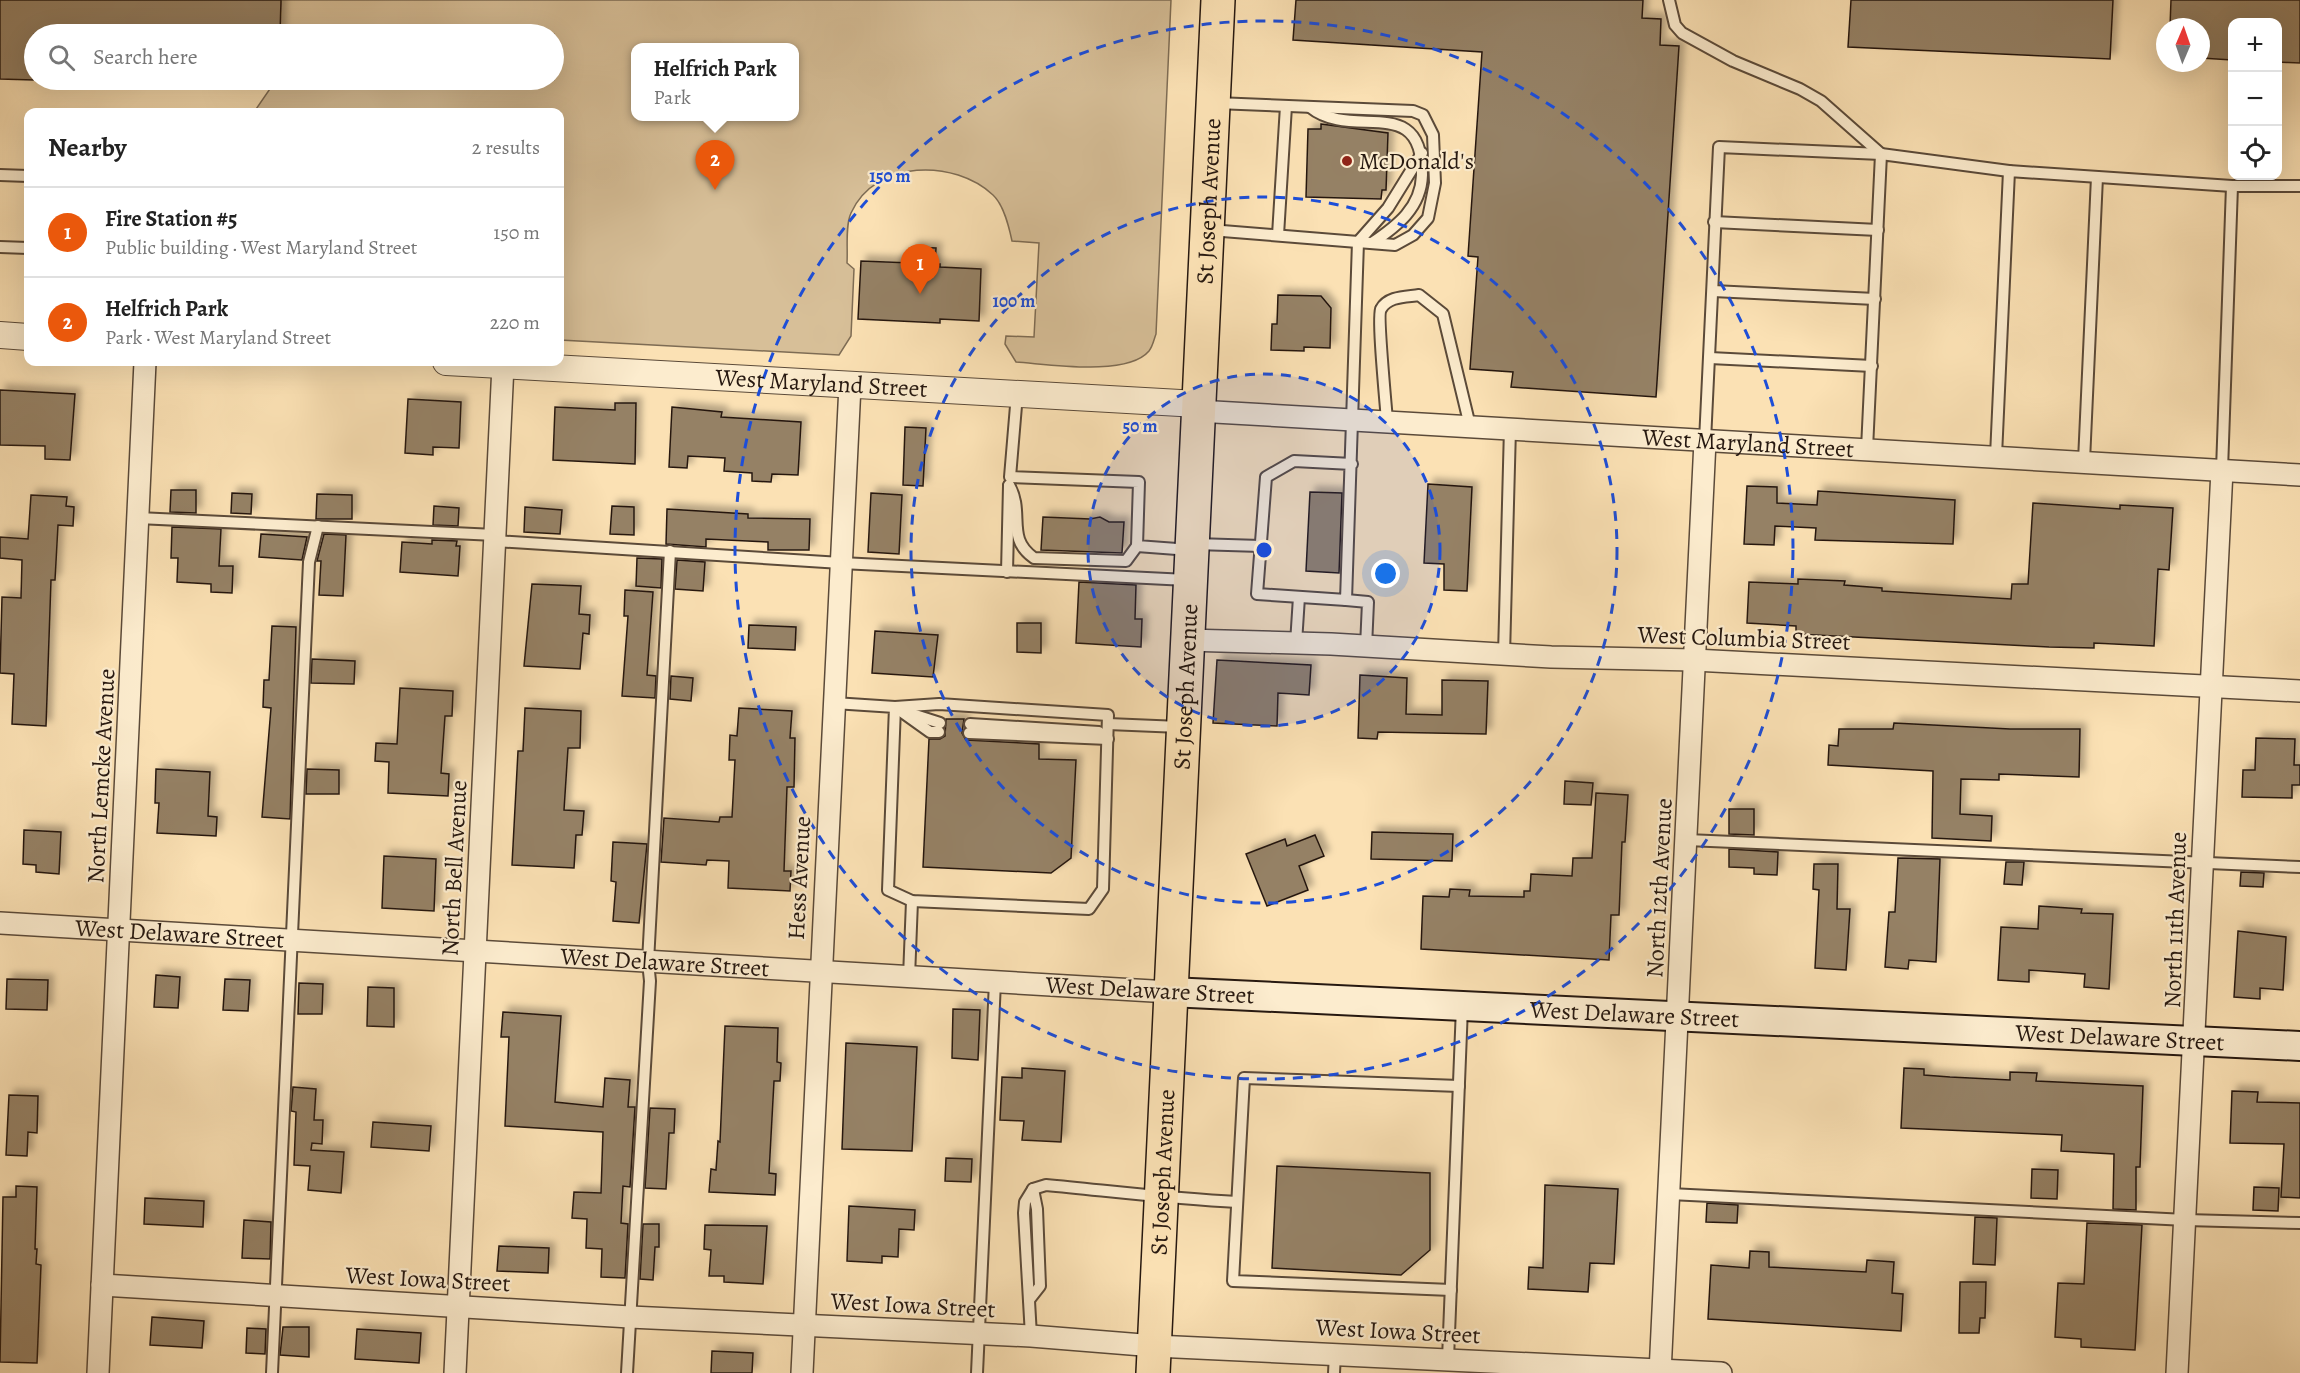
<!DOCTYPE html>
<meta charset="utf-8">
<style>
:root{--surface:#fff;--page:#f6f6f6;--text:#222;--muted:#767676;--line:#e0e0e0;--accent:#ea580c}
body{margin:0;font-family:Alegreya,serif;background:var(--page);color:var(--text)}
.controls{position:absolute;right:18px;top:18px;display:grid;overflow:hidden;border-radius:12px;box-shadow:0 6px 24px #0002}
.controls button{width:54px;height:54px;display:grid;place-items:center;padding:0;border:0;border-bottom:2px solid var(--line);background:var(--surface);color:var(--text);font:30px sans-serif}
.compass{position:absolute;left:2156px;top:18px;width:54px;height:54px;border-radius:50%;background:var(--surface);box-shadow:0 6px 24px #0002;rotate:2deg}
.you{position:absolute;left:1386px;top:574px;width:21px;height:21px;margin:-15px;border:4px solid #fff;border-radius:50%;background:#1a73e8;box-shadow:0 0 0 9px #1a73e833}
.badge{display:grid;place-items:center;width:39px;height:39px;border-radius:50%;background:var(--accent);color:#fff;font-size:20px;font-weight:700}
.pin{position:absolute;translate:-50% -50px;filter:drop-shadow(0 2px 3px #0008)}
.pin::after{content:'';position:absolute;top:32px;width:21px;height:18px;background:inherit;clip-path:polygon(0 0,100% 0,50% 100%)}
.popup{position:absolute;left:631px;top:43px;width:168px;height:78px;box-sizing:border-box;display:grid;place-content:center;border-radius:12px;background:var(--surface);filter:drop-shadow(0 2px 4px #0005);font-size:20px;white-space:nowrap;color:var(--muted)}
.popup b{font-size:22px;color:var(--text)}
.popup::after{content:'';position:absolute;left:50%;top:100%;margin-left:-12px;border:12px solid transparent;border-top-color:var(--surface)}
.list{margin:0;padding:0;list-style:none}
h2{display:flex;justify-content:space-between;align-items:center;height:78px;margin:0;padding:0 24px;font-size:26px}
h2 small{font-size:20px;font-weight:400;color:var(--muted)}
.list li{display:grid;grid-template-columns:39px 1fr auto;gap:18px;align-items:center;box-sizing:border-box;height:90px;padding:0 24px;border-top:2px solid var(--line)}
.list b{display:block;font-size:22px;white-space:nowrap}
.list p{margin:0;font-size:20px;white-space:nowrap;color:var(--muted)}
.list em{font-size:20px;font-style:normal;color:var(--muted)}
.icon{flex:none;width:33px;height:33px;fill:none;stroke:currentColor;stroke-width:2;stroke-linecap:round;stroke-linejoin:round}
.map{position:relative;flex:none;width:2300px;height:1373px;overflow:hidden}
.search{position:absolute;background:var(--surface);box-shadow:0 6px 24px #0002;left:24px;top:24px;width:540px;height:66px;display:flex;align-items:center;gap:15px;box-sizing:border-box;padding:0 21px;border-radius:33px;color:var(--muted);font-size:22px}
.panel{position:absolute;background:var(--surface);box-shadow:0 6px 24px #0002;left:24px;top:108px;width:540px;height:258px;border-radius:12px}
.map>svg:first-child{display:block}
.green{fill:#d7bf98;stroke:#7e6c54;stroke-width:1.5;fill-rule:evenodd}
.building{fill:#958165;stroke:#261810;stroke-width:1.5;filter:url(#shadow)}
.lines{fill:none;stroke-linecap:round;stroke-linejoin:round}
.service-casing{stroke:#5b4a39;stroke-width:14}
.minor-casing{stroke:#5b4a39;stroke-width:24}
.tertiary-casing{stroke:#5b4a39;stroke-width:28}
.secondary-casing{stroke:#261810;stroke-width:32}
.primary-casing{stroke:#261810;stroke-width:36}
.service{stroke:#fcecce;stroke-width:10}
.minor{stroke:#fcecce;stroke-width:21}
.tertiary{stroke:#fcecce;stroke-width:26}
.secondary{stroke:#fcecce;stroke-width:28}
.primary{stroke:#fbe1b4;stroke-width:33}
.ring{fill:none;stroke:#1d4ed8;stroke-width:3;stroke-dasharray:10 8}
.poi-dot{fill:#8f2418;stroke:#fcecce;stroke-width:2}
.labels{text-anchor:middle;dominant-baseline:central;stroke-width:4.5;stroke-linejoin:round;paint-order:stroke}
.poi-label{font-size:24px;fill:#261810;stroke:#fcecce;text-anchor:start}
.street-label{font-size:24px;fill:#261810;stroke:#fcecce}
.centre{fill:#1d4ed8;stroke:#fcecce;stroke-width:3}
.ring-label{font-size:18px;text-anchor:middle;font-weight:bold;fill:#1d4ed8;stroke:#fcecce;stroke-width:4.5;stroke-linejoin:round;paint-order:stroke}
</style>
<div class="map">
<svg width="2300" height="1373" viewBox="0 0 2300 1373">
<defs>
<filter id="shadow"><feDropShadow dx="5.5" dy="-5.5" stdDeviation="3" flood-color="#0004"/></filter>
</defs>
<rect width="100%" height="100%" fill="#fbe1b4"/>
<filter id="stains"><feTurbulence type="fractalNoise" baseFrequency=".00333" numOctaves="4"/><feColorMatrix values="0 0 0 0 .2 0 0 0 0 .09 0 0 0 0 .02 0 0 0 .5 -.17"/></filter>
<radialGradient id="worn" r=".72"><stop offset=".6" stop-color="#630" stop-opacity="0"/><stop offset="1" stop-color="#630" stop-opacity=".3"/></radialGradient>
<path class="green" d="M281,0h890l-15,334c-2,5 -3,12 -7,17 -22,26 -101,13 -133,11l-11,-18 1,-8 28,1 5,-94 -27,-2c-3,-14 -8,-36 -19,-46 -38,-36 -118,-36 -142,18 -6,13 -3,36 -4,50l7,6 -3,67 -12,19 -279,-15v-228h-306l22,-32h278v-46h-275zM636,48h159v68h-159z"/>
<g class="building">
<polygon points="0,0 281,0 280,34 34,34 34,80 0,79"/>
<polygon points="1296,0 1643,0 1642,18 1661,19 1660,45 1679,46 1656,397 1511,387 1513,372 1470,369 1478,257 1468,256 1482,52 1293,40"/>
<polygon points="1851,0 2113,0 2110,59 1848,47"/>
<polygon points="2171,0 2300,0 2300,63 2277,62 2277,22 2232,22 2232,60 2201,58 2201,27 2170,27"/>
<polygon points="1321,124 1388,133 1386,190 1382,190 1381,199 1306,197 1308,129 1321,129"/>
<polygon points="912,247 936,248 935,264 940,264 940,267 981,269 979,321 940,319 940,323 858,319 861,261 911,263"/>
<polygon points="1278,295 1321,296 1331,308 1330,348 1304,347 1304,351 1271,350 1272,324 1277,324"/>
<polygon points="0,390 75,394 70,460 45,459 45,446 0,445"/>
<polygon points="408,399 461,402 459,448 433,447 433,455 405,453"/>
<polygon points="615,403 636,403 635,464 553,460 555,407 615,410"/>
<polygon points="672,407 722,412 721,417 801,422 798,475 772,474 771,482 752,481 752,473 724,471 725,458 688,456 687,468 669,467"/>
<polygon points="905,427 926,428 923,486 903,485"/>
<polygon points="1428,484 1472,487 1467,591 1444,590 1444,564 1424,563"/>
<polygon points="1747,486 1777,487 1777,503 1817,505 1818,491 1955,500 1953,544 1815,540 1816,528 1775,526 1774,545 1744,544"/>
<polygon points="171,490 196,490 196,513 170,512"/>
<polygon points="1310,492 1342,493 1339,573 1306,571"/>
<polygon points="232,493 252,494 251,514 231,513"/>
<polygon points="871,493 902,495 899,554 868,552"/>
<polygon points="317,494 352,495 352,519 316,519"/>
<polygon points="31,495 67,497 66,506 74,507 73,526 58,525 55,580 51,580 46,726 12,724 14,674 0,673 2,597 21,598 22,560 0,558 0,537 28,539"/>
<polygon points="2033,503 2120,509 2120,505 2173,508 2169,570 2158,569 2154,646 2094,643 2094,648 2049,647 1796,634 1796,626 1747,623 1749,582 1798,584 1798,579 1845,581 1844,585 1882,588 1882,591 2011,599 2012,584 2028,584"/>
<polygon points="434,506 459,508 458,526 433,525"/>
<polygon points="612,506 634,507 634,535 610,534"/>
<polygon points="525,507 562,510 560,534 524,532"/>
<polygon points="667,509 748,514 748,518 810,519 809,550 768,550 768,542 706,539 706,547 666,544"/>
<polygon points="1043,517 1090,519 1100,517 1109,522 1124,522 1122,553 1041,550"/>
<polygon points="172,527 221,529 219,566 233,566 232,593 211,592 211,584 177,582 178,558 171,558"/>
<polygon points="261,534 307,537 302,560 259,557"/>
<polygon points="324,534 346,535 343,596 319,595 321,561 317,561"/>
<polygon points="432,540 457,541 456,546 460,546 458,576 400,572 402,542 432,544"/>
<polygon points="637,558 662,559 661,588 636,586"/>
<polygon points="677,560 705,562 703,591 675,589"/>
<polygon points="1079,582 1136,585 1135,619 1142,619 1141,647 1076,643"/>
<polygon points="532,584 581,586 579,614 590,615 589,634 583,633 580,669 524,666"/>
<polygon points="625,590 653,592 647,675 656,676 655,698 622,696 628,616 624,616"/>
<polygon points="1017,623 1041,623 1041,653 1017,652"/>
<polygon points="749,625 796,627 795,650 748,648"/>
<polygon points="272,626 296,627 290,819 262,817 271,708 263,707 264,680 269,680"/>
<polygon points="875,631 938,635 933,677 872,673"/>
<polygon points="312,659 355,661 354,684 311,683"/>
<polygon points="1217,660 1311,665 1309,695 1278,693 1277,726 1213,723"/>
<polygon points="1360,675 1407,678 1406,714 1442,715 1442,680 1488,681 1486,734 1378,732 1377,739 1358,738"/>
<polygon points="671,676 693,678 691,701 670,699"/>
<polygon points="400,688 453,691 452,716 445,716 441,773 449,774 448,796 388,793 389,762 375,761 376,743 397,744"/>
<polygon points="525,708 581,711 580,748 568,748 564,810 584,811 582,835 576,835 574,868 512,865 518,751 523,751"/>
<polygon points="739,708 792,711 790,738 795,738 794,787 787,787 784,871 791,871 790,891 728,888 729,861 707,860 706,865 661,862 664,818 719,822 720,817 732,817 735,760 729,760 730,735 737,736"/>
<polygon points="946,719 964,719 962,733 966,740 1039,744 1039,759 1076,760 1071,858 1051,873 923,867 929,739 940,739 945,736"/>
<polygon points="1894,723 2010,729 2080,729 2079,777 1999,774 1999,780 1961,779 1960,814 1992,816 1991,841 1932,838 1933,771 1828,765 1829,745 1838,746 1839,729 1893,729"/>
<polygon points="2256,738 2295,739 2294,765 2300,765 2300,785 2292,785 2292,798 2242,797 2243,770 2255,770"/>
<polygon points="156,769 210,772 208,816 217,817 216,836 157,833 159,803 155,803"/>
<polygon points="307,769 339,770 339,794 306,794"/>
<polygon points="1565,781 1593,783 1591,805 1564,804"/>
<polygon points="1596,793 1628,795 1625,842 1622,842 1619,915 1611,915 1609,960 1421,949 1423,896 1449,897 1450,889 1470,890 1469,896 1524,897 1524,891 1530,891 1531,874 1572,876 1573,858 1592,858"/>
<polygon points="1729,809 1754,809 1754,835 1729,834"/>
<polygon points="24,830 61,832 59,874 36,872 36,865 23,864"/>
<polygon points="1372,832 1453,834 1452,861 1371,859"/>
<polygon points="1315,835 1324,856 1299,866 1308,890 1267,906 1246,854 1285,839 1287,846"/>
<polygon points="613,842 647,844 639,923 613,921 616,882 611,881"/>
<polygon points="1729,849 1778,852 1777,875 1754,874 1754,868 1729,867"/>
<polygon points="384,856 436,859 434,911 382,908"/>
<polygon points="1898,858 1940,859 1936,962 1909,960 1908,969 1885,967 1889,912 1895,912"/>
<polygon points="2006,862 2024,862 2022,885 2004,884"/>
<polygon points="1814,864 1838,864 1837,909 1850,909 1846,970 1815,968 1819,890 1813,889"/>
<polygon points="2241,872 2264,873 2263,887 2240,886"/>
<polygon points="2039,906 2082,909 2081,913 2113,914 2109,989 2084,987 2085,974 2029,970 2029,982 1998,980 2001,927 2038,929"/>
<polygon points="2238,931 2286,937 2283,990 2260,988 2260,999 2234,997"/>
<polygon points="156,975 180,977 178,1008 154,1007"/>
<polygon points="7,979 48,980 47,1010 6,1009"/>
<polygon points="225,979 250,980 248,1011 223,1010"/>
<polygon points="299,983 323,984 322,1014 298,1014"/>
<polygon points="368,987 394,988 394,1027 367,1026"/>
<polygon points="953,1009 980,1010 978,1060 952,1058"/>
<polygon points="503,1012 561,1016 555,1102 603,1107 605,1078 630,1080 628,1107 635,1107 630,1187 623,1186 621,1223 628,1224 625,1278 601,1277 602,1249 586,1248 587,1219 572,1218 574,1192 601,1193 603,1132 505,1126 509,1037 501,1037"/>
<polygon points="725,1026 778,1028 777,1062 781,1063 780,1081 774,1081 769,1173 776,1174 775,1195 709,1192 711,1169 716,1170 718,1141 720,1142"/>
<polygon points="846,1043 917,1047 912,1151 842,1149"/>
<polygon points="1022,1068 1065,1071 1061,1142 1022,1140 1024,1121 1000,1120 1002,1077 1022,1078"/>
<polygon points="1904,1068 1924,1069 1924,1075 1950,1077 2010,1080 2010,1072 2037,1073 2036,1081 2143,1086 2140,1167 2136,1167 2136,1210 2113,1209 2114,1154 2061,1151 2062,1135 1901,1128"/>
<polygon points="293,1087 316,1089 314,1120 323,1120 322,1144 312,1143 311,1150 344,1152 341,1193 308,1190 310,1166 294,1165 296,1112 291,1111"/>
<polygon points="2232,1091 2258,1092 2257,1102 2300,1103 2300,1198 2281,1197 2284,1144 2230,1143"/>
<polygon points="9,1095 38,1096 37,1133 28,1132 27,1156 6,1155"/>
<polygon points="650,1108 675,1109 674,1133 669,1133 666,1189 645,1188"/>
<polygon points="373,1122 431,1126 429,1151 371,1147"/>
<polygon points="946,1158 972,1159 971,1182 945,1181"/>
<polygon points="1277,1166 1430,1173 1430,1250 1401,1275 1272,1268"/>
<polygon points="2032,1169 2058,1170 2057,1199 2031,1198"/>
<polygon points="1545,1185 1618,1189 1614,1264 1590,1263 1588,1292 1528,1289 1529,1267 1543,1268"/>
<polygon points="16,1186 37,1187 35,1249 37,1249 36,1264 41,1265 37,1363 0,1362 3,1197 16,1197"/>
<polygon points="2254,1187 2279,1188 2278,1211 2253,1210"/>
<polygon points="145,1198 204,1201 203,1227 144,1224"/>
<polygon points="1707,1203 1738,1205 1737,1223 1706,1222"/>
<polygon points="849,1206 915,1210 914,1230 899,1229 898,1257 882,1256 882,1263 847,1261"/>
<polygon points="1975,1217 1997,1218 1995,1265 1973,1264"/>
<polygon points="244,1220 271,1222 270,1259 242,1258"/>
<polygon points="2087,1223 2142,1225 2135,1350 2081,1347 2081,1339 2055,1337 2058,1283 2084,1284"/>
<polygon points="643,1224 659,1224 659,1247 655,1247 653,1280 640,1279"/>
<polygon points="705,1225 767,1226 763,1284 724,1282 724,1276 709,1276 711,1250 704,1249"/>
<polygon points="499,1246 549,1248 548,1273 497,1271"/>
<polygon points="1750,1251 1769,1252 1769,1267 1866,1272 1867,1260 1894,1262 1892,1293 1903,1294 1901,1331 1708,1319 1711,1265 1749,1268"/>
<polygon points="1960,1282 1986,1282 1985,1318 1980,1318 1979,1333 1959,1333"/>
<polygon points="152,1317 204,1321 202,1348 150,1345"/>
<polygon points="283,1327 309,1327 309,1357 280,1355"/>
<polygon points="247,1328 266,1329 265,1354 246,1353"/>
<polygon points="357,1329 421,1333 419,1363 355,1359"/>
<polygon points="712,1351 753,1353 752,1373 711,1373"/>
</g>
<g class="lines">
<g class="service-casing">
<g id="service">
<polyline points="1669,0 1675,25 1682,33 1733,61 1800,89 1821,101 1881,154"/>
<path d="M1310,107c43,35 113,-16 112,68 -1,33 -25,51 -50,68"/>
<polyline points="0,175 28,176"/>
<polyline points="1714,222 1878,230"/>
<polyline points="1210,230 1395,245 1413,235 1428,218 1435,183 1433,135 1423,115 1413,111 1216,103"/>
<polyline points="1278,235 1286,106"/>
<polyline points="0,247 28,248"/>
<polyline points="1713,291 1875,299"/>
<polyline points="1710,358 1872,366"/>
<polyline points="1017,394 1010,477 1139,482 1137,546 1190,550"/>
<path d="M1387,421c-1,-15 -10,-106 -6,-112 7,-13 25,-12 38,-14l24,19 27,112"/>
<polyline points="1705,441 1719,147 1881,154"/>
<polyline points="1867,449 1881,154 2009,171"/>
<polyline points="1996,456 2009,171 2232,186 2300,186"/>
<polyline points="2084,461 2097,177"/>
<polyline points="1352,464 1294,461 1266,477 1257,594 1346,600 1358,242 1388,208 1422,153"/>
<polyline points="2222,470 2232,186"/>
<path d="M1009,485c16,28 -4,53 25,73l92,3 11,-15"/>
<polyline points="138,518 495,535"/>
<polyline points="495,541 841,563 1187,580"/>
<polyline points="1195,544 1261,546"/>
<polyline points="1007,572 1009,486"/>
<polyline points="1346,600 1368,602 1366,647"/>
<polyline points="1296,643 1299,597"/>
<polyline points="1504,655 1510,428"/>
<polyline points="834,703 895,707 939,704 1108,715 1103,889 1089,909 912,901 888,890 895,707"/>
<polyline points="895,707 930,732 939,732"/>
<polyline points="912,714 940,723"/>
<polyline points="970,724 1099,732"/>
<polyline points="1108,724 1180,727"/>
<polyline points="969,733 1108,739"/>
<polyline points="1687,840 2300,867"/>
<polyline points="909,977 912,901"/>
<polyline points="1670,1194 2186,1220 2300,1223"/>
<polyline points="1451,1290 1233,1281 1244,1078 1459,1086"/>
<polyline points="1029,1300 1040,1286 1037,1209 1033,1189"/>
<path d="M1031,1336l-7,-123 1,-11 8,-13 13,-4c64,6 128,14 191,17"/>
<polyline points="1448,1359 1462,1007"/>
<polyline points="272,1373 309,562 318,526"/>
<polyline points="627,1373 650,981 648,962 670,551"/>
<polyline points="977,1373 995,982"/>
<polyline points="1334,1373 1335,1354"/>
</g>
</g>
<g class="minor-casing">
<g id="minor">
<path id="s1" d="M1197,411l1103,64"/>
<polyline points="1186,640 1331,644 1551,657 1694,660 2300,691"/>
<path id="s2" d="M0,923l1170,69"/>
<polyline points="102,1285 630,1317 1031,1336 1155,1346 1721,1373"/>
<polyline points="98,1373 145,362"/>
<polyline points="455,1373 503,365"/>
<polyline points="802,1373 850,385"/>
<polyline points="1660,1373 1705,441"/>
<polyline points="2177,1373 2222,470"/>
</g>
</g>
<g class="tertiary-casing">
<g id="tertiary">
<polyline points="0,335 28,337"/>
<path id="s3" d="M446,362l752,42"/>
</g>
</g>
<g class="secondary-casing">
<g id="secondary">
<path id="s4" d="M1170,992l1130,54"/>
</g>
</g>
<g class="primary-casing">
<g id="primary">
<path id="s5" d="M1153,1373l65,-1373"/>
</g>
</g>
<use href="#service" class="service"/>
<use href="#minor" class="minor"/>
<use href="#tertiary" class="tertiary"/>
<use href="#secondary" class="secondary"/>
<use href="#primary" class="primary"/>
</g>
<circle cx="1264" cy="550" r="176" fill="#1d4ed8" fill-opacity=".12"/>
<g class="ring">
<circle cx="1264" cy="550" r="176"/>
<circle cx="1264" cy="550" r="353"/>
<circle cx="1264" cy="550" r="529"/>
</g>
<circle class="poi-dot" cx="1347" cy="161" r="6"/>
<g class="labels">
<g class="poi-label">
<text x="1359" y="161">McDonald's</text>
</g>
<g class="street-label">
<text stroke="none"><textPath href="#s5" startOffset="1173">St Joseph Avenue</textPath></text>
<text stroke="none"><textPath href="#s3" startOffset="376">West Maryland Street</textPath></text>
<text stroke="none"><textPath href="#s1" startOffset="552">West Maryland Street</textPath></text>
<text transform="translate(1744 638) rotate(2)">West Columbia Street</text>
<text stroke="none"><textPath href="#s5" startOffset="687">St Joseph Avenue</textPath></text>
<text transform="translate(101 776) rotate(-87)">North Lemcke Avenue</text>
<text transform="translate(454 868) rotate(-87)">North Bell Avenue</text>
<text transform="translate(799 878) rotate(-87)">Hess Avenue</text>
<text transform="translate(1659 888) rotate(-87)">North 12th Avenue</text>
<text transform="translate(2175 920) rotate(-88)">North 11th Avenue</text>
<text stroke="none"><textPath href="#s2" startOffset="180">West Delaware Street</textPath></text>
<text stroke="none"><textPath href="#s2" startOffset="666">West Delaware Street</textPath></text>
<text transform="translate(1150 990) rotate(3)">West Delaware Street</text>
<text stroke="none"><textPath href="#s4" startOffset="465">West Delaware Street</textPath></text>
<text stroke="none"><textPath href="#s4" startOffset="951">West Delaware Street</textPath></text>
<text stroke="none"><textPath href="#s5" startOffset="201">St Joseph Avenue</textPath></text>
<text transform="translate(428 1279) rotate(3)">West Iowa Street</text>
<text transform="translate(913 1305) rotate(3)">West Iowa Street</text>
<text transform="translate(1398 1331) rotate(3)">West Iowa Street</text>
</g>
</g>
<circle cx="1264" cy="550" r="9" class="centre"/>
<g class="ring-label">
<text x="890" y="182">150 m</text>
<text x="1014" y="307">100 m</text>
<text x="1140" y="432">50 m</text>
</g>
<rect width="100%" height="100%" filter="url(#stains)"/>
<rect width="100%" height="100%" fill="url(#worn)"/>
</svg>
<div class="controls">
<button>+</button>
<button>−</button>
<button><svg class="icon" aria-label="locate" viewBox="0 0 24 24"><circle cx="12" cy="12" r="6"/><path d="M12 2v4M12 18v4M2 12h4M18 12h4"/></svg></button>
</div>
<svg class="compass" viewBox="-18 -18 36 36"><path d="M0-13l5 13h-10z" fill="#e53935"/><path d="M0 13l5-13h-10z" fill="#767676"/></svg>
<div class="you"></div>
<div class="pin badge" style="left:920px;top:294px">1</div>
<div class="pin badge" style="left:715px;top:190px">2</div>
<div class="popup"><b>Helfrich Park</b>Park</div>
<div class="search"><svg class="icon" aria-label="search" viewBox="0 0 24 24"><circle cx="10" cy="10" r="6"/><path d="M15 15l6 6"/></svg>Search here</div>
<section class="panel">
<h2>Nearby<small>2 results</small></h2>
<ul class="list">
<li><span class="badge">1</span><div><b>Fire Station #5</b><p>Public building · West Maryland Street</p></div><em>150 m</em></li>
<li><span class="badge">2</span><div><b>Helfrich Park</b><p>Park · West Maryland Street</p></div><em>220 m</em></li>
</ul>
</section>
</div>
